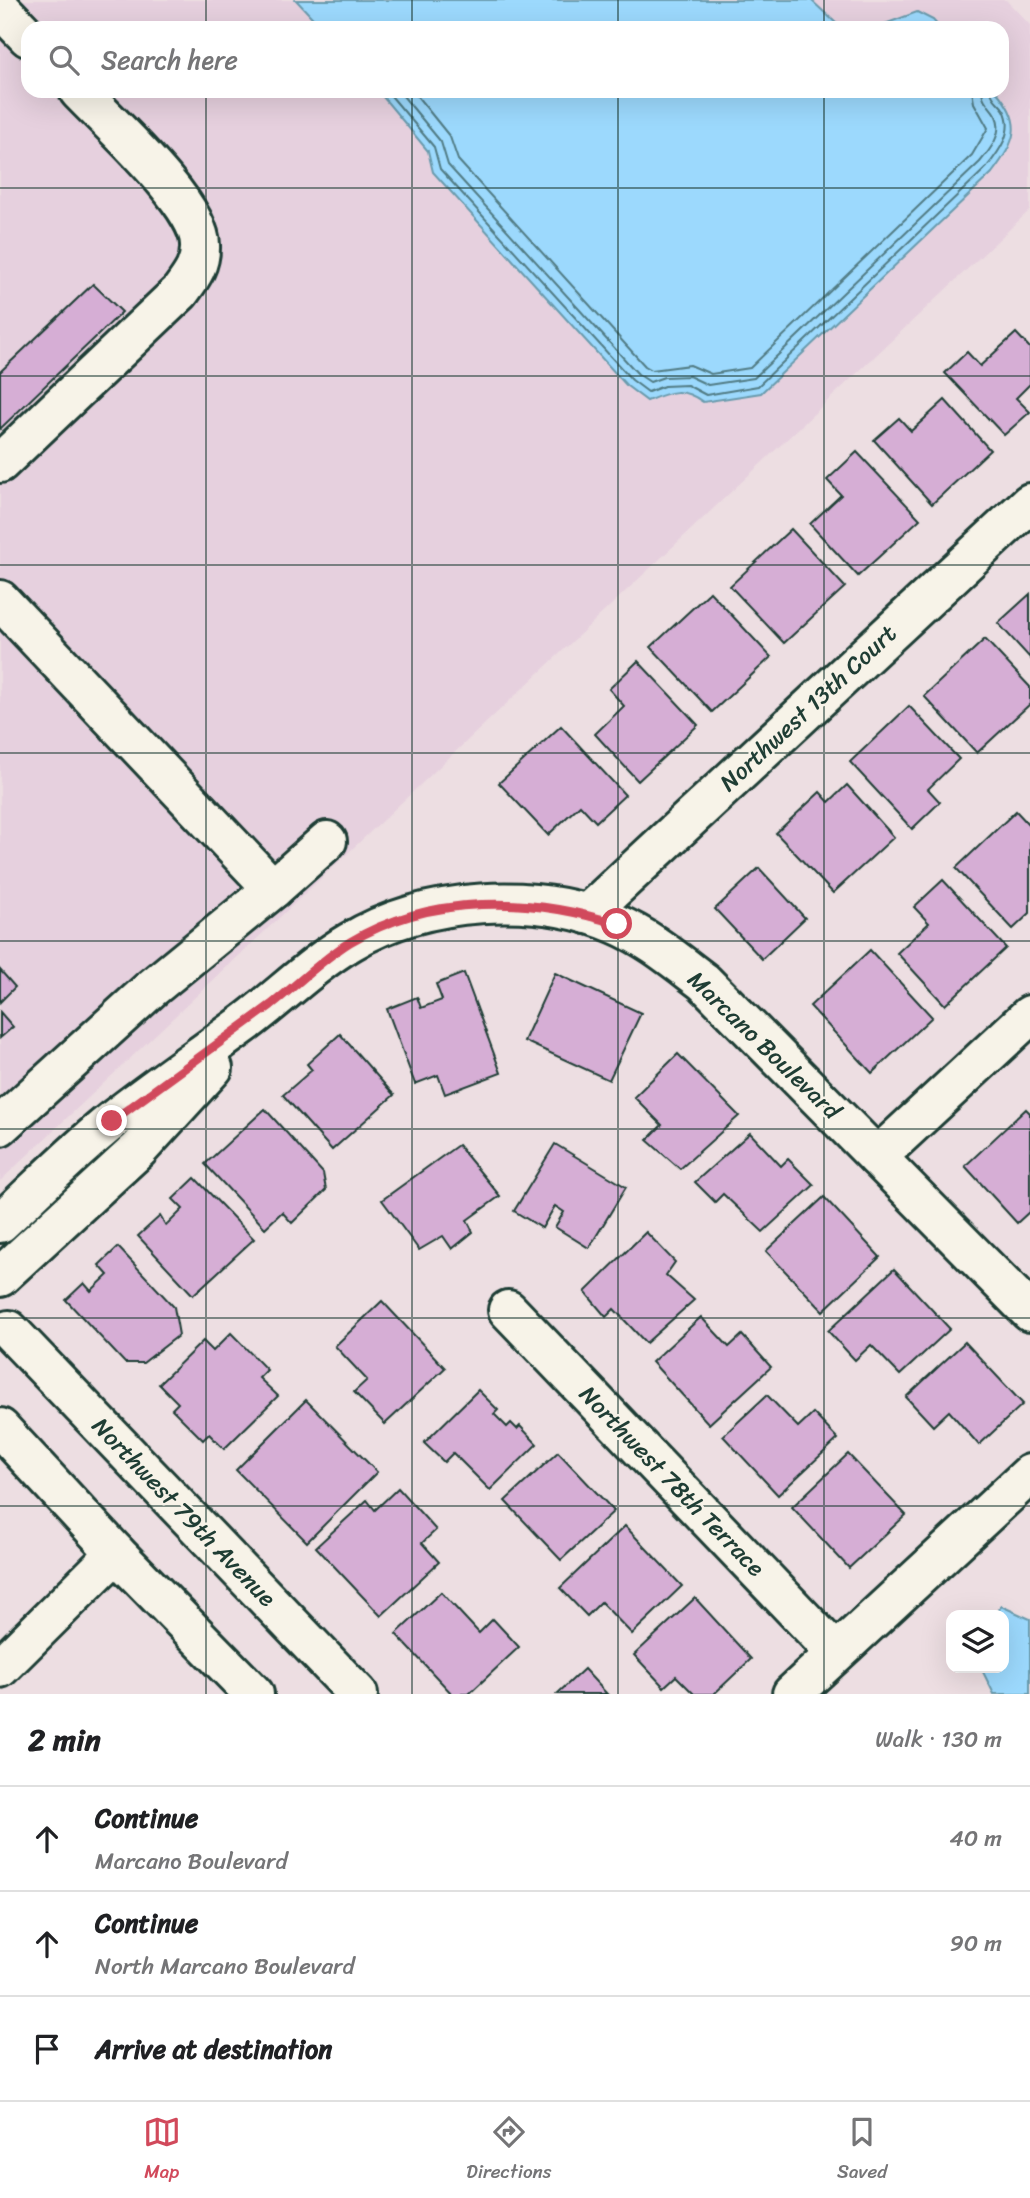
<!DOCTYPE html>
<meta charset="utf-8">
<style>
:root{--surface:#fff;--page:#f2f2f2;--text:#202124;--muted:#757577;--line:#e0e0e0;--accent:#d1495b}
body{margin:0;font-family:Sriracha,sans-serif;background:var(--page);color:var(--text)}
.controls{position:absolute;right:21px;bottom:21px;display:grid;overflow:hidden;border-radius:14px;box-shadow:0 7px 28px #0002}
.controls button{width:63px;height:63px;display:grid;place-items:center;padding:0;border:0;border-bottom:2px solid var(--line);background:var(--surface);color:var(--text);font:35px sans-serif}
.stop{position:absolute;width:21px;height:21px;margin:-16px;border:5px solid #d1495b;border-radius:50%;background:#fff}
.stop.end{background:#d1495b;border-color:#fff;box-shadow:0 2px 7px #0008}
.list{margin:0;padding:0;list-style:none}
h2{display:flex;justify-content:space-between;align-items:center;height:91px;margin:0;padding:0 28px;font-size:30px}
h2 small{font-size:23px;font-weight:400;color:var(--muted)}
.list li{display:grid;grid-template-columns:46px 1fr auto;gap:21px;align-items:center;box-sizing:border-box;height:105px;padding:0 28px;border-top:2px solid var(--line)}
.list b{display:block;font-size:26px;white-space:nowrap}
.list p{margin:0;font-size:23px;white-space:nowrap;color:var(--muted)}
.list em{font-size:23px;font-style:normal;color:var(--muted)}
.icon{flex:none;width:38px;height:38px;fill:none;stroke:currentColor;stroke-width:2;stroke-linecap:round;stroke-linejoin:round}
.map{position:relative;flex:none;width:1030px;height:1694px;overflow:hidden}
.search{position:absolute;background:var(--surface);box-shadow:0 7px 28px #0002;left:21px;right:21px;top:21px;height:77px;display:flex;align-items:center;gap:18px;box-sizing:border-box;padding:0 24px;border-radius:21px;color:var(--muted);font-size:26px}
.sheet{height:406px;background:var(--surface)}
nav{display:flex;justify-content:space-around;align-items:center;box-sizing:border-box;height:98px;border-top:2px solid var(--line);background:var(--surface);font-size:19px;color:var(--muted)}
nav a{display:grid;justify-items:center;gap:4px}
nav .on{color:var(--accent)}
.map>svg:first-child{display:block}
.built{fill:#e6d0de;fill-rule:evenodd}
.water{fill:#9cd9fd;stroke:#6a9bad;stroke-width:2}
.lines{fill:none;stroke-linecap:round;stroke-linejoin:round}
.shore{stroke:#517b84;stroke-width:2}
.building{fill:#d6aed5;stroke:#1f3d34;stroke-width:2}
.minor-casing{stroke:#1f3d34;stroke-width:44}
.minor{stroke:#f7f3e8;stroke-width:38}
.route{stroke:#d1495b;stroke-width:9}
.grid{fill:none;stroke:#1f3d34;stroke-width:2;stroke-opacity:0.55}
.labels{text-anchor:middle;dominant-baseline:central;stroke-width:5;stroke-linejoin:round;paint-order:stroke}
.street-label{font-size:24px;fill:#1f3d34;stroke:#f7f3e8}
</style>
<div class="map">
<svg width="1030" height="1694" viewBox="0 0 1030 1694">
<rect width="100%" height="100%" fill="#eddee2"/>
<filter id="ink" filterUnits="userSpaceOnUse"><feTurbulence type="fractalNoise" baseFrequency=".0143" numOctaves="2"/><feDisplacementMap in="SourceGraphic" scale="14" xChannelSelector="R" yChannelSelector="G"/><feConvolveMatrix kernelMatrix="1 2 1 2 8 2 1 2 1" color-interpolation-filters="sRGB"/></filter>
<g filter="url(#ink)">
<path class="built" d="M0,0h1006l24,25v185l-1030,971zM28,28h974v63h-974z"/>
<g class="water">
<polygon points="296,0 811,0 837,24 852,28 322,28"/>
<polygon points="917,12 933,20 940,28 874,28"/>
<path d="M378,91h618c28,32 20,50 -4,82l-231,220 -58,9c-21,-15 -32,-11 -56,-1l-20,-15 -194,-214 -5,-21z"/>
<polygon points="1001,1606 1030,1619 1030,1694 994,1694 981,1668 1004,1668 1004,1615 996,1615"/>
</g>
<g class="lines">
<g class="shore">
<path d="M387,91l47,56 6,22 192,211 16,12 16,-6 23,-1 19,10 52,-9 228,-218c13,-16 29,-37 18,-58 -5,-8 -12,-10 -13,-19"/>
<path d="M399,91l42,51 7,23 190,209 12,8 14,-5 25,-1 19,9 46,-7 226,-216c10,-12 24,-29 16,-46 -5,-10 -13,-13 -14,-25"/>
<polyline points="413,91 450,137 458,160 645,366 652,370 690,365 711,374 750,368 972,155 988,128 974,103 972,91"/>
</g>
</g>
<g class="building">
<polygon points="93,284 122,312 0,429 0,372"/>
<polygon points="1016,333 1030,348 1030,384 1016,398 1030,412 1004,435 945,373 967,352 980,366"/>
<polygon points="945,400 990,450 932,504 874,440 899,418 911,431"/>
<polygon points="857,452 920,519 858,576 810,524 841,495 827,480"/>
<polygon points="791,529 845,587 784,643 730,586"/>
<polygon points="710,592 771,657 712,712 651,647"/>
<polygon points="1030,594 1030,658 998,623"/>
<polygon points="985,639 1030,687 1030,704 977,753 924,696"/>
<polygon points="638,661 698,725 638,781 595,734 624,706 609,689"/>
<polygon points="909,706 959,759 928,789 940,802 912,829 850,762"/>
<polygon points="561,726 625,795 596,822 580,805 548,835 499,783"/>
<polygon points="847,785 894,837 833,893 776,833 820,792 829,802"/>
<polygon points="1016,811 1030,826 1030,913 1013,929 956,868"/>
<polygon points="759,868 805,918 762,959 715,909"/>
<polygon points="943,880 1006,948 945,1005 897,953 929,923 914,907"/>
<polygon points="870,950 932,1017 872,1073 810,1006"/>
<polygon points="0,970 15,987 0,1002"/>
<polygon points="464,973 501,1073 445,1094 438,1075 415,1084 387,1009 417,997 421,1008 442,1000 436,984"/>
<polygon points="555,973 641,1013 609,1080 524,1041"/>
<polygon points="0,1012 13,1027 0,1038"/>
<polygon points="340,1034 394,1095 332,1150 283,1095 312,1070 307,1064"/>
<polygon points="678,1054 739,1116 680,1169 647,1140 662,1125 634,1097"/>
<polygon points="265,1109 323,1173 326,1190 292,1223 282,1212 265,1228 205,1164"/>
<polygon points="1026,1109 1030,1113 1030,1211 1017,1223 965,1166"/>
<polygon points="750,1133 781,1166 788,1159 814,1185 763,1232 723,1194 715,1202 695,1182"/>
<polygon points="555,1144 626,1187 589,1248 555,1227 564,1212 555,1206 542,1228 514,1211"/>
<polygon points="458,1145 500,1196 467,1220 473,1232 452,1249 443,1236 419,1250 382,1200"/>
<polygon points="195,1178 254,1239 193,1295 138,1236 160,1216 166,1226 183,1209 173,1199"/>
<polygon points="824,1197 880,1257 823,1311 766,1251"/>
<polygon points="646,1232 675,1262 666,1275 694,1300 646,1343 614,1309 606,1317 585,1292"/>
<polygon points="118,1247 174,1307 179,1335 143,1363 125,1363 66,1300 84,1283 91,1291 108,1275 99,1265"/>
<polygon points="894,1269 950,1329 900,1375 871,1345 855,1360 828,1331"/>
<polygon points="382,1301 445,1368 385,1424 354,1392 367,1380 335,1346"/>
<polygon points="701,1317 729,1347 742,1335 771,1367 709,1424 652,1362"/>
<polygon points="231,1333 267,1370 259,1378 278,1396 224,1449 209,1434 203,1440 172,1409 178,1403 159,1384 203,1341 213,1351"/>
<polygon points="965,1342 1023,1404 979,1445 949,1411 933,1426 906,1397"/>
<polygon points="478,1390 498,1410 494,1414 507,1427 511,1423 517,1429 520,1426 537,1444 490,1490 453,1453 444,1462 424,1443"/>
<polygon points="767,1395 798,1427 813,1413 838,1439 778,1495 723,1436"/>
<polygon points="306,1400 377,1472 307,1542 236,1470"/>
<polygon points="558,1452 614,1511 561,1560 505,1501"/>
<polygon points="848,1454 906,1515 849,1568 792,1507"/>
<polygon points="398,1488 436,1530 422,1543 439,1562 381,1616 316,1547 367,1500 375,1510"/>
<polygon points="625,1526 682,1586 632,1634 601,1602 587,1616 560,1588"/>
<polygon points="441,1592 479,1633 493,1619 519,1647 469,1694 452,1694 396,1634"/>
<polygon points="695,1598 751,1659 714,1694 694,1694 676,1676 664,1687 634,1655"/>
<polygon points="584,1669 607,1694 557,1694"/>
</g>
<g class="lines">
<g class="minor-casing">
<g id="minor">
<polyline points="0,8 28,37"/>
<path d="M0,463l180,-171c11,-15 21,-27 20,-47 0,-41 -92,-123 -121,-154"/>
<polyline points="0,600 273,889 152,988 0,1126"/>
<polyline points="273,889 327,841"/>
<polyline points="587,914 1030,503"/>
<polyline points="877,1157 1030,1015"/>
<path d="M0,1223c37,-34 74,-72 113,-103 42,-33 86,-63 128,-94 37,-27 70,-61 109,-84 75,-45 186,-52 266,-18 33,14 60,37 88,58l326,330"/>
<polyline points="0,1277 139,1149 213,1068"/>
<polyline points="508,1310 835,1652"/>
<polyline points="9,1330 358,1694"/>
<polyline points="0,1428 116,1553 0,1668"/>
<polyline points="116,1553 254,1694"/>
<polyline points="792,1694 1030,1474"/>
</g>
</g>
<use href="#minor" class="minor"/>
</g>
</g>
<g class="lines" filter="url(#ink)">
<path class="route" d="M112,1121c53,-39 106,-77 159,-116 26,-20 50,-45 79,-63 80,-48 181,-46 267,-18"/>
</g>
<path class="grid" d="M206,0v28M412,0v28M618,0v28M824,0v28M206,91v1603M412,91v1603M618,91v1603M824,91v1603M0,188h1030M0,376h1030M0,565h1030M0,753h1030M0,941h1030M0,1129h1030M0,1318h1030M0,1506h1030"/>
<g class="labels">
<g class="street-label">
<text transform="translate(808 708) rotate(-43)">Northwest 13th Court</text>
<text transform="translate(764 1045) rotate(44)">Marcano Boulevard</text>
<text transform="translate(672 1481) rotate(46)">Northwest 78th Terrace</text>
<text transform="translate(184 1512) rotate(46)">Northwest 79th Avenue</text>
</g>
</g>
</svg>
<div class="controls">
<button><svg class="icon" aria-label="layers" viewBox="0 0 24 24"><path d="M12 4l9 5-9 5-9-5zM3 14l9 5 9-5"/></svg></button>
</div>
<div class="stop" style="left:617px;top:924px"></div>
<div class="stop end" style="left:112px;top:1121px"></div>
<div class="search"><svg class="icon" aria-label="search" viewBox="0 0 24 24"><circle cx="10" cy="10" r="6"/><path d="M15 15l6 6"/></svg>Search here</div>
</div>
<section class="sheet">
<h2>2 min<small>Walk · 130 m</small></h2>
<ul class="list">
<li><svg class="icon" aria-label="ahead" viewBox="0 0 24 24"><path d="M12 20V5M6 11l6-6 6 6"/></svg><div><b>Continue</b><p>Marcano Boulevard</p></div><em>40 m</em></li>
<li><svg class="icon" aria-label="ahead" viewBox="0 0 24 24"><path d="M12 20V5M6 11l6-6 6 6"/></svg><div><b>Continue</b><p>North Marcano Boulevard</p></div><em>90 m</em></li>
<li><svg class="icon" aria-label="arrive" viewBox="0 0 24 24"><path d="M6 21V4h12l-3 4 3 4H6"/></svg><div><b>Arrive at destination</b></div></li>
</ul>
</section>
<nav>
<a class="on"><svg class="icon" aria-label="map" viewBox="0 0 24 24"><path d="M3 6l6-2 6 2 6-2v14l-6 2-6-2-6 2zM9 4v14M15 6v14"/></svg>Map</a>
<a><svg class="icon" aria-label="directions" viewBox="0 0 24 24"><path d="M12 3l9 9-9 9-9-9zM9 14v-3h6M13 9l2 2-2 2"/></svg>Directions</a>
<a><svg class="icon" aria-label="saved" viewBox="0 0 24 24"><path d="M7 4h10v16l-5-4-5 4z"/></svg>Saved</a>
</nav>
